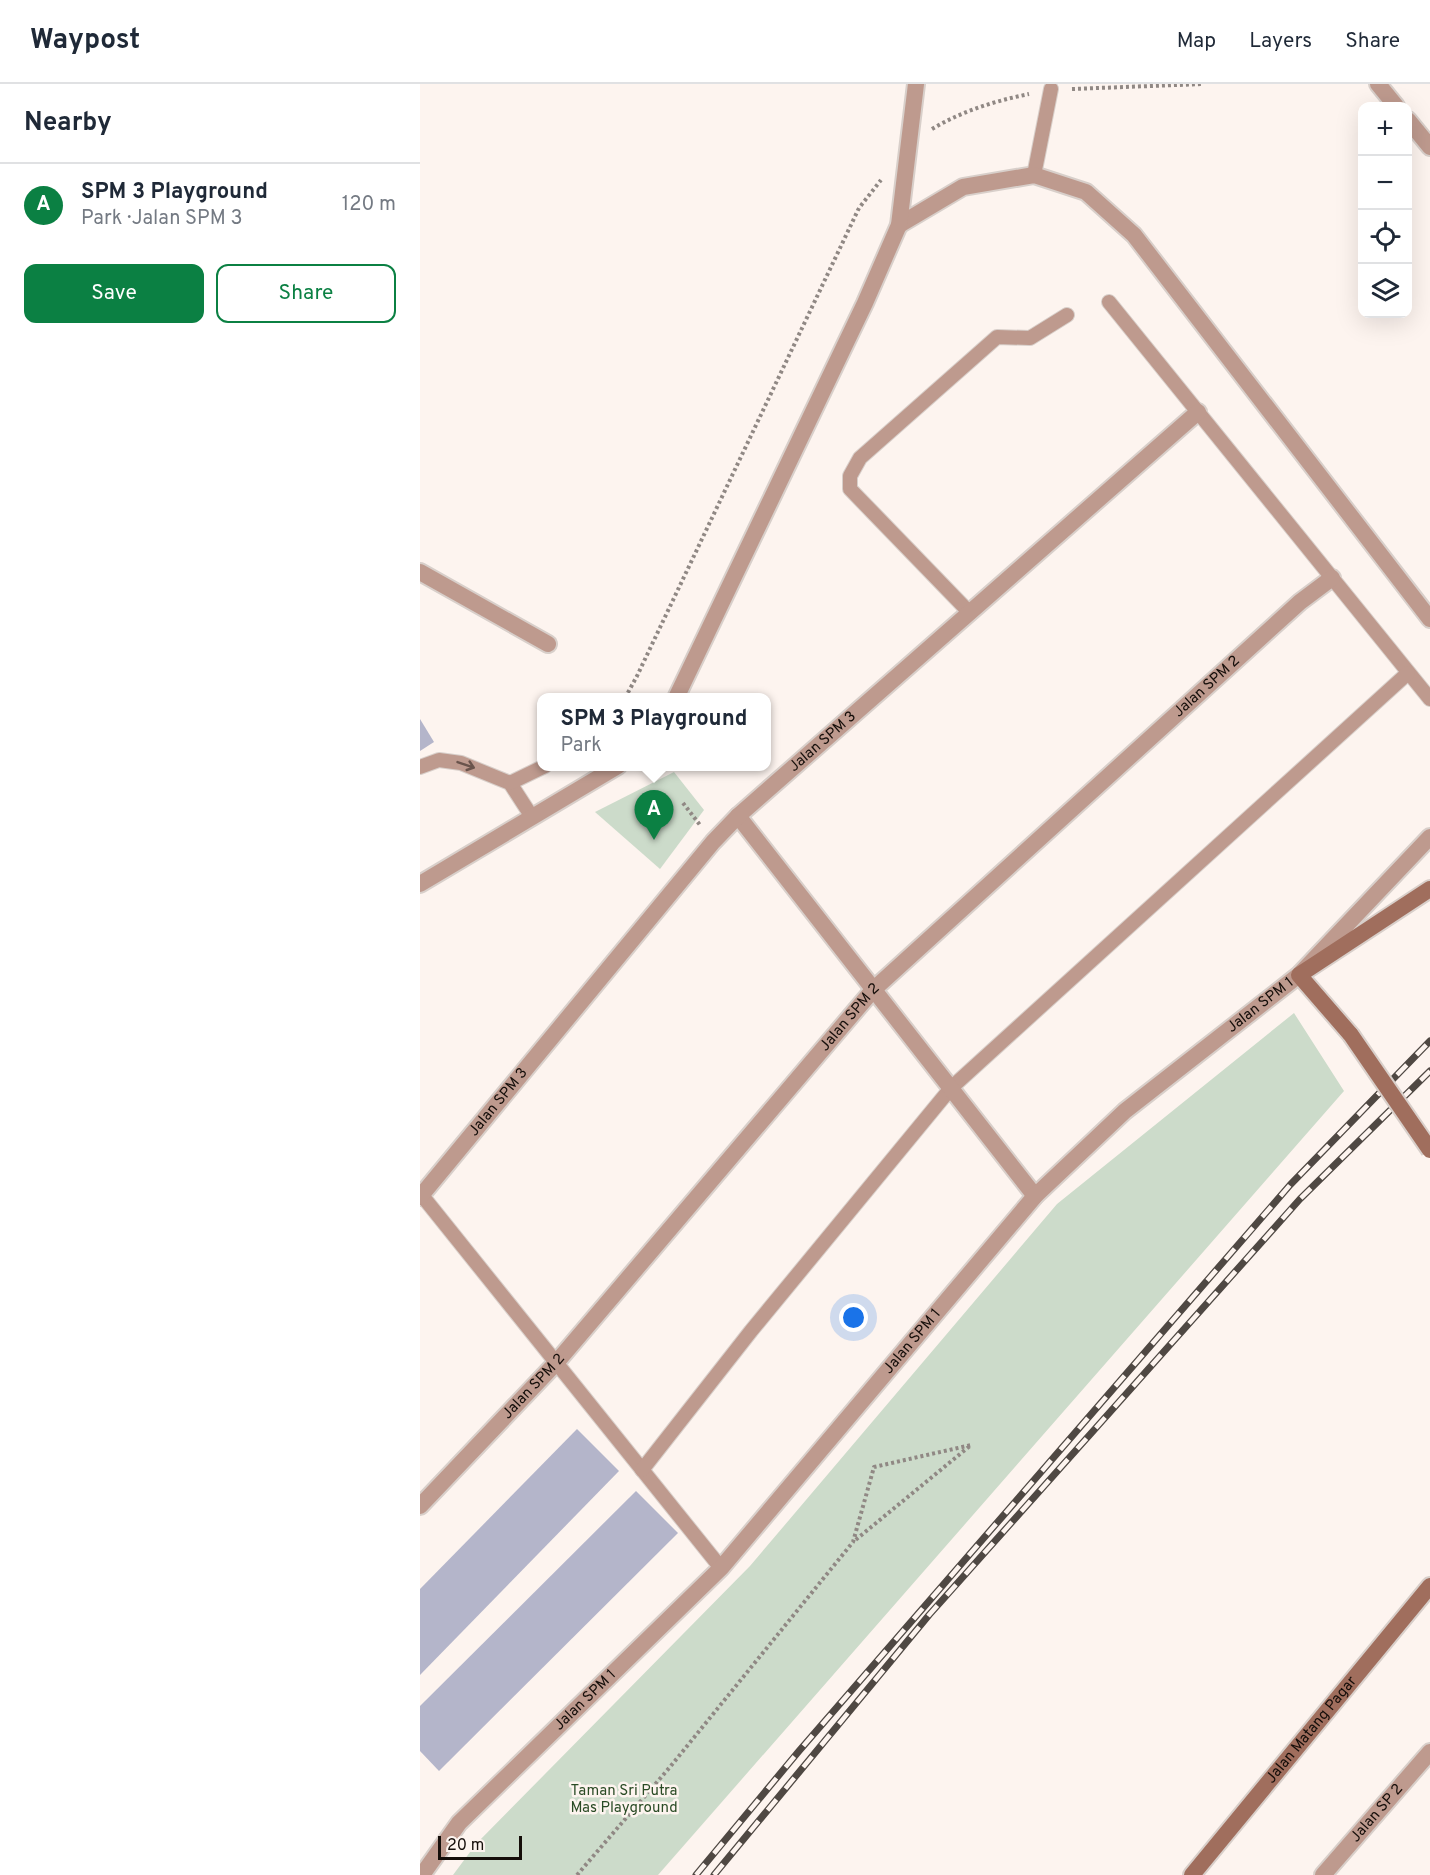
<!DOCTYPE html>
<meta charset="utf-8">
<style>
:root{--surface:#fff;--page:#f6f6f7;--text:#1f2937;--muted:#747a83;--line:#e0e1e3;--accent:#0b8043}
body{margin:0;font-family:Overpass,sans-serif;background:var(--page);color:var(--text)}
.controls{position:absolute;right:18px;top:18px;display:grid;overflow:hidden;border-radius:12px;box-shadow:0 6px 24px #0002}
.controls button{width:54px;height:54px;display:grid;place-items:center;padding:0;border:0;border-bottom:2px solid var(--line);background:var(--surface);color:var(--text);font:30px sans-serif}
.scale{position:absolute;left:18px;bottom:15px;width:84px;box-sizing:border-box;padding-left:6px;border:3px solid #150e0a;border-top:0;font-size:16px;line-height:21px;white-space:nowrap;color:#150e0a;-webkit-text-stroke:4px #fdf4ef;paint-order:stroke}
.you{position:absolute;left:434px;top:1234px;width:21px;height:21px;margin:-15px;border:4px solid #fff;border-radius:50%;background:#1a73e8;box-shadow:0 0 0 9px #1a73e833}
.badge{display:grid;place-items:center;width:39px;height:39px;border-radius:50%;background:var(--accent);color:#fff;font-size:20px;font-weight:700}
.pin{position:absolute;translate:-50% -50px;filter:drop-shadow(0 2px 3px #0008)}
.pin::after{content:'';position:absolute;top:32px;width:21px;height:18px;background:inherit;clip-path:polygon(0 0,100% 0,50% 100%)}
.popup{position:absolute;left:117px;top:609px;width:234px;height:78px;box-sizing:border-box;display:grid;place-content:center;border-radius:12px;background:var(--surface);filter:drop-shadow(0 2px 4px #0005);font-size:20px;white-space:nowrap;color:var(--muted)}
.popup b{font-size:22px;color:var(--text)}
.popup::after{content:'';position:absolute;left:50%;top:100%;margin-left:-12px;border:12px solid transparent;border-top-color:var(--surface)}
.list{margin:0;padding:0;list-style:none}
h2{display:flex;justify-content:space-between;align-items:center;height:78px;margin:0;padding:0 24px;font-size:26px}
h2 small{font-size:20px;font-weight:400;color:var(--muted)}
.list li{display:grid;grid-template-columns:39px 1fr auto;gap:18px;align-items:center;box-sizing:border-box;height:84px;padding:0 24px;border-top:2px solid var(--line)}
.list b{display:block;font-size:22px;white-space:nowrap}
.list p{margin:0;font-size:20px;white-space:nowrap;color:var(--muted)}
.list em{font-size:20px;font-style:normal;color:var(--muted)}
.actions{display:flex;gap:12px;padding:18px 24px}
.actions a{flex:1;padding:14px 0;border:2px solid var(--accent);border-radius:12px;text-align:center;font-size:21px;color:var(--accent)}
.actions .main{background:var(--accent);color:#fff}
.icon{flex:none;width:33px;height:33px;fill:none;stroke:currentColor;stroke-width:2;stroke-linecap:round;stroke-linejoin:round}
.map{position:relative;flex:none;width:1010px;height:1791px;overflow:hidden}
header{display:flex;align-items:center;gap:36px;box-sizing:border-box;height:84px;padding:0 30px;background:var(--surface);border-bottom:2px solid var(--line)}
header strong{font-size:28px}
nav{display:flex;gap:33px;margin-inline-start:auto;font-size:21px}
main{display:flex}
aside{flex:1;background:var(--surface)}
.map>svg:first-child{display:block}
.green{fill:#ccdbca}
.building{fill:#b4b5ca}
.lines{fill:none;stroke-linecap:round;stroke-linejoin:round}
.service-casing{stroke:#d8cfca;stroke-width:16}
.minor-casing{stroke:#d8cfca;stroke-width:20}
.secondary-casing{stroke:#d8cfca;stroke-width:20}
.path{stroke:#908884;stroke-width:4;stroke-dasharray:3 3;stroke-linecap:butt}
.service{stroke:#be9a8e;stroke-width:14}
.minor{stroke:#be9a8e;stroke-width:16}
.secondary{stroke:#a06e5d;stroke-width:16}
.rail-casing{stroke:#4f4843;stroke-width:7}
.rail{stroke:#fdf4ef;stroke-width:4.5;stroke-dasharray:14;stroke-linecap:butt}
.secondary-bridge-casing{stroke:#d8cfca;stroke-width:20;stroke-linecap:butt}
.secondary-bridge{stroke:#a06e5d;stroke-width:16}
.oneway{stroke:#6a544c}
.labels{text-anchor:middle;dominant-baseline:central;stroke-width:5;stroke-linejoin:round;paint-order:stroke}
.street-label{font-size:15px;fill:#150e0a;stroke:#fdf4ef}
.park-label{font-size:15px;fill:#2a4b25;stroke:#fdf4ef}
</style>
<header>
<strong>Waypost</strong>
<nav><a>Map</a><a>Layers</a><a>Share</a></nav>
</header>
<main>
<aside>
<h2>Nearby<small></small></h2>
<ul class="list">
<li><span class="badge">A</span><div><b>SPM 3 Playground</b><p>Park · Jalan SPM 3</p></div><em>120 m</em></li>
</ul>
<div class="actions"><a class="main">Save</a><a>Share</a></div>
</aside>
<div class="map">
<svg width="1010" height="1791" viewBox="0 0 1010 1791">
<rect width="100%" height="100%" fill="#fdf4ef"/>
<g class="green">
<polygon points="254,688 284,726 240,785 175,728"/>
<polygon points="874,929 924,1007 238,1791 33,1791 56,1760 330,1482 637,1120"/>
</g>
<g class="building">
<polygon points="0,635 14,658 0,667"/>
<polygon points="157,1345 199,1387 0,1591 0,1505"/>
<polygon points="216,1407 258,1449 19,1687 0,1667 0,1622"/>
</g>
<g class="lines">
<g class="service-casing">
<g id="service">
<polyline points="614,91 631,5"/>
<polyline points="689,218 1010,615"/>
<polyline points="550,529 430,405 430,392 440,374 577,253 610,254 647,231"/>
<polyline points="0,683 19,676 41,679 90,699 112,733"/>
<polyline points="90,699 125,682"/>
<polyline points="0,1109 301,1484"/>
<polyline points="222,1386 331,1247 531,1004 988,589"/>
</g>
</g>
<g class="minor-casing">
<g id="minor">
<polyline points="958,0 976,22"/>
<polyline points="988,36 1010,63"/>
<polyline points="479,141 543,103 614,91 666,108 714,151 1010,535"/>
<polyline points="0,488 128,560"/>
<polyline points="256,614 445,219 479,141 496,0"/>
<polyline points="318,732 615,1112"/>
<polyline points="0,800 198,682"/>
<path id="s1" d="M0,1113l293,-355 25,-26 460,-404"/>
<path id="s2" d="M0,1422l136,-143 317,-373 427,-388 32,-24"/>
<path id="s3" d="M2,1791l37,-52 262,-255 314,-372 90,-85 174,-136 131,-138"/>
<path id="s4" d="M903,1791l107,-123"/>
</g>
</g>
<g class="secondary-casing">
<g id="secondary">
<polyline points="931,951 879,891 1010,805"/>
<path id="s5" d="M772,1791l238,-289"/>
</g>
</g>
<g class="path">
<polyline points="652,5 783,0"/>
<path d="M512,45c30,-18 63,-28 97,-35"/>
<polyline points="205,614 217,592 439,124 461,96"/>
<polyline points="263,719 280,741"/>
<polyline points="157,1791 250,1683 433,1458 454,1383 551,1361 433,1458"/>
</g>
<use href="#service" class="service"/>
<use href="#minor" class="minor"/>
<use href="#secondary" class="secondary"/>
<g class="rail-casing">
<g id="rail">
<polyline points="276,1791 379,1667 870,1101 1010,957"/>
<polyline points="294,1791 509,1531 880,1115 1010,987"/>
</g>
</g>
<use href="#rail" class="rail"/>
<g class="secondary-bridge-casing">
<polyline id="secondary-bridge" points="931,951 1010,1066"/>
</g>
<use href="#secondary-bridge" class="secondary-bridge"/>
</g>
<defs><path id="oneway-shaft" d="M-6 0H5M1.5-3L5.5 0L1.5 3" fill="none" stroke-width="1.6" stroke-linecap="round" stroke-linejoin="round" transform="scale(1.5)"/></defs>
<use class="oneway" href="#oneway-shaft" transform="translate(46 681) rotate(19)"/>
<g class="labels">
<g class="street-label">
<text stroke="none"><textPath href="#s2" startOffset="1138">Jalan SPM 2</textPath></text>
<text stroke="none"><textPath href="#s1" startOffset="609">Jalan SPM 3</textPath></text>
<text stroke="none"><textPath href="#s3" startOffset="1212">Jalan SPM 1</textPath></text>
<text stroke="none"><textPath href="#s2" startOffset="651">Jalan SPM 2</textPath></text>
<text stroke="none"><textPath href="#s1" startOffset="123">Jalan SPM 3</textPath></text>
<text stroke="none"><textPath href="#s3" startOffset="726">Jalan SPM 1</textPath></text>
<text stroke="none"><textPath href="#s2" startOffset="165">Jalan SPM 2</textPath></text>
<text stroke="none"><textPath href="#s3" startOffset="240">Jalan SPM 1</textPath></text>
<text stroke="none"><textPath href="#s5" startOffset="188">Jalan Matang Pagar</textPath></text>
<text stroke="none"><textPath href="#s4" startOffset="82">Jalan SP 2</textPath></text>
</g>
<g class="park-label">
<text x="204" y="1707">Taman Sri Putra<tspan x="204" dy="17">Mas Playground</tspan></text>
</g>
</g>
</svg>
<div class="controls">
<button>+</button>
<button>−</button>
<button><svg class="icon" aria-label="locate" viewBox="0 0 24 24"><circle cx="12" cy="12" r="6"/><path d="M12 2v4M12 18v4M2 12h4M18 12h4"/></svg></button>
<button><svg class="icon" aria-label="layers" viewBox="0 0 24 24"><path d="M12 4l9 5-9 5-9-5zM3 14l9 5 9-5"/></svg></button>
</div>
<div class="scale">20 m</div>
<div class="you"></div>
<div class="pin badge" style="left:234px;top:756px">A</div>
<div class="popup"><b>SPM 3 Playground</b>Park</div>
</div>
</main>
